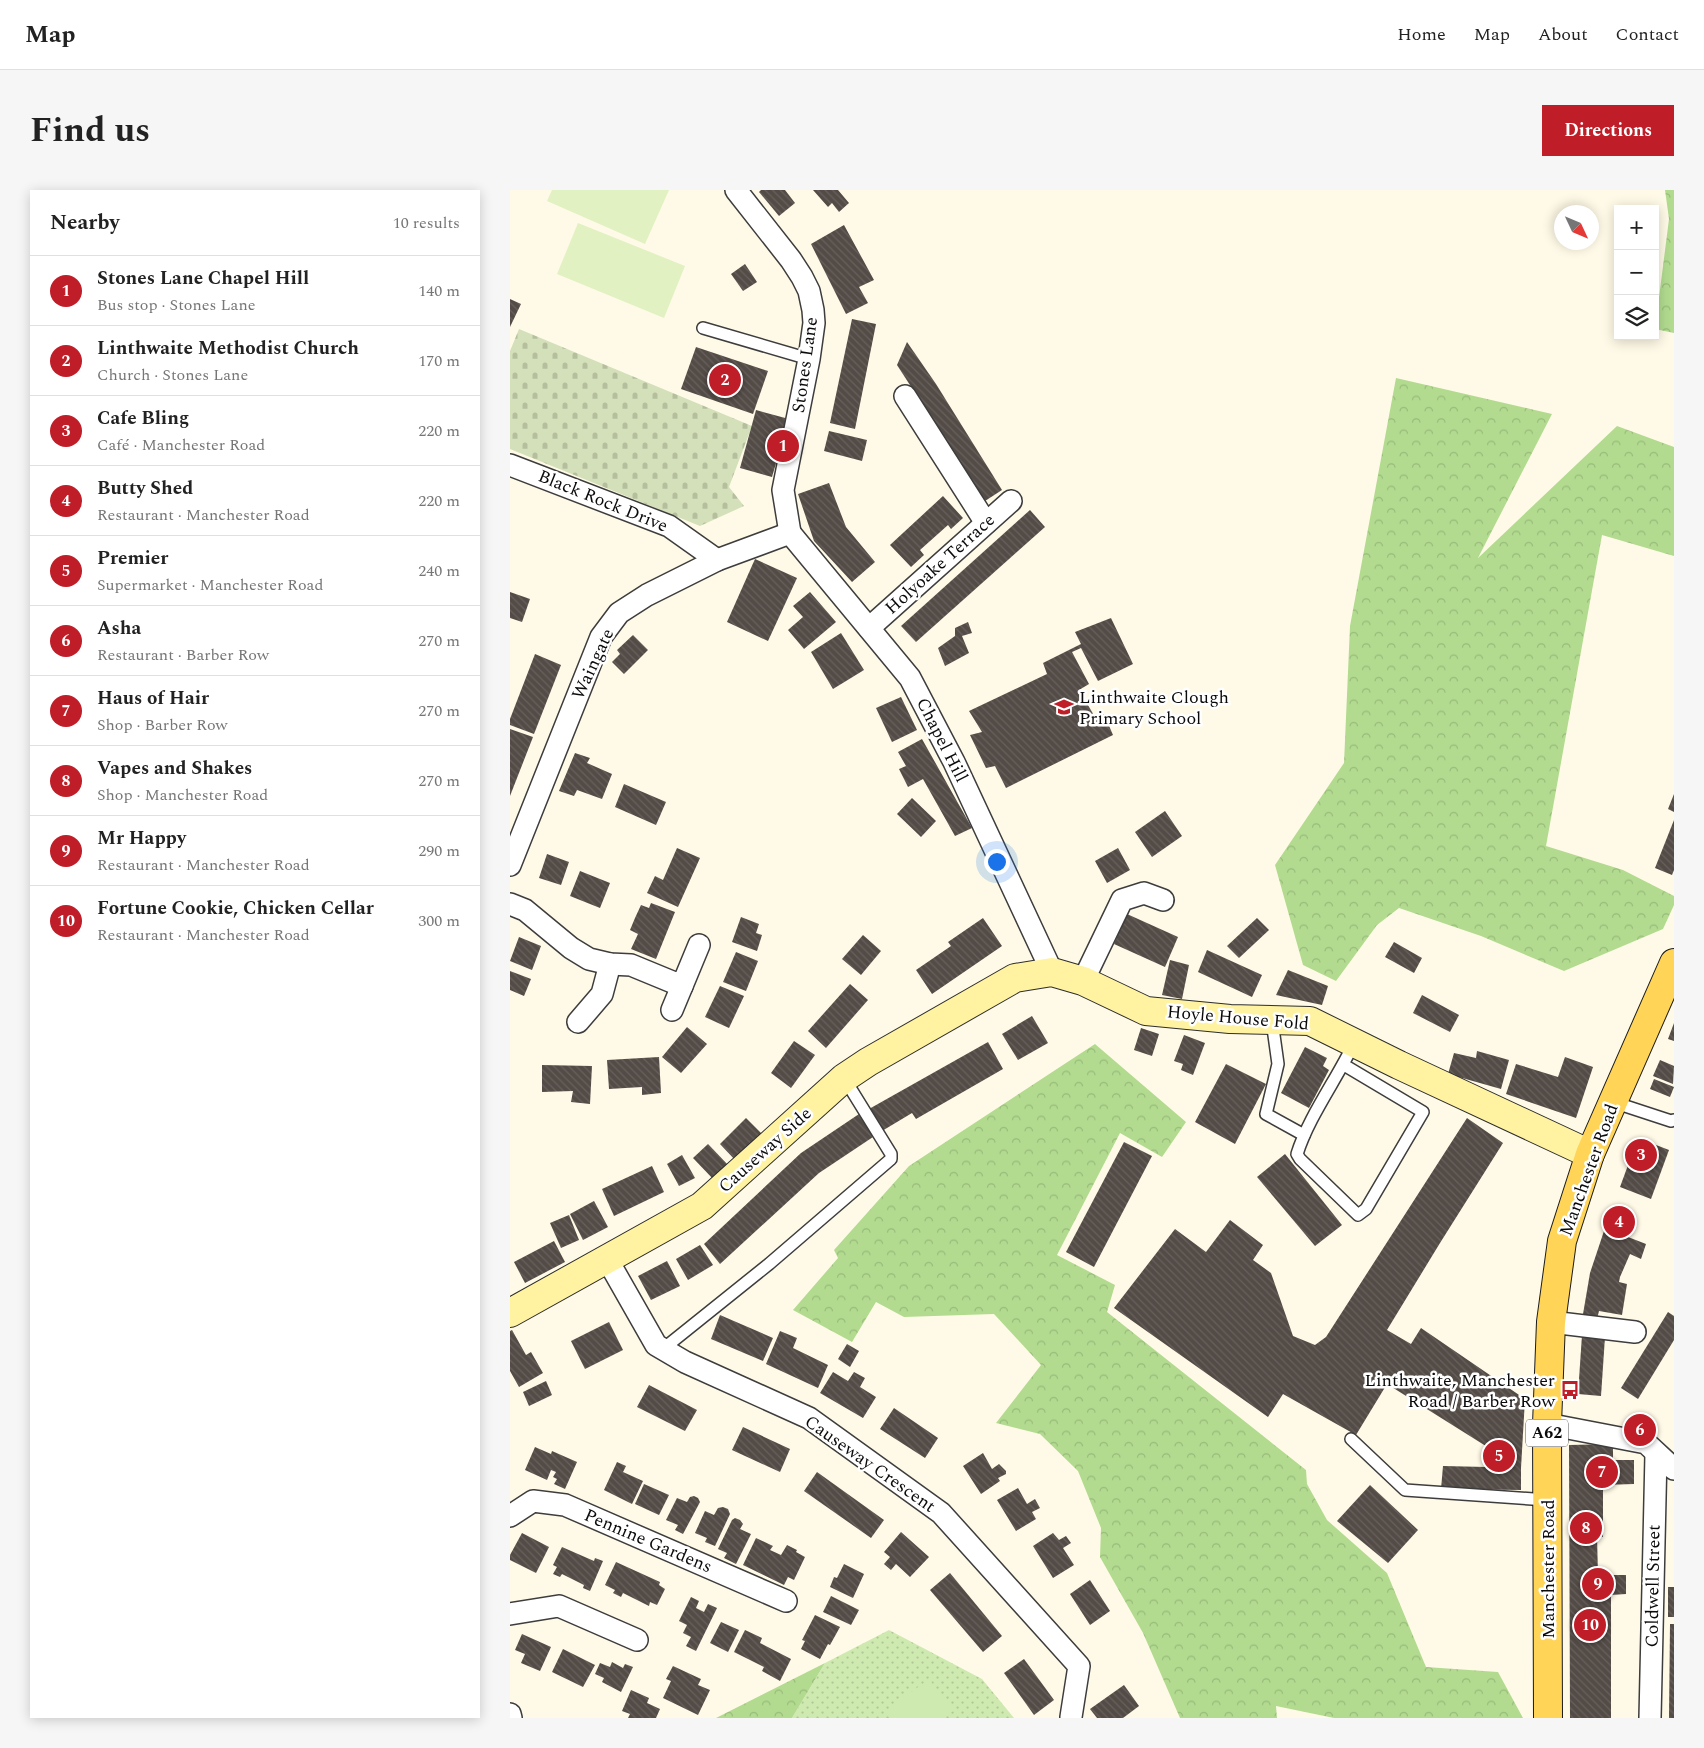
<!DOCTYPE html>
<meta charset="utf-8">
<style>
:root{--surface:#fff;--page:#f6f6f6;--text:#222;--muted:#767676;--line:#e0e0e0;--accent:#bf1d27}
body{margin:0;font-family:Spectral,serif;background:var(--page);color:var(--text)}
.controls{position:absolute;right:15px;top:15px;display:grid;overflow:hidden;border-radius:0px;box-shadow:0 2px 12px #0003}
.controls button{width:45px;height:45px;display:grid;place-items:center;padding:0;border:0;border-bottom:1px solid var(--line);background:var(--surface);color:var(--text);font:25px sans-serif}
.compass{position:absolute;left:1044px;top:15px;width:45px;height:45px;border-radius:50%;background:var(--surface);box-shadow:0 2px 12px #0003;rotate:134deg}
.you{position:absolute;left:486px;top:671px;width:18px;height:18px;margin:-12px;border:4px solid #fff;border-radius:50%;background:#1a73e8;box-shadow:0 0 0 8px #1a73e833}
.badge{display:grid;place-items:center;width:32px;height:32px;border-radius:50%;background:var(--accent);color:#fff;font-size:16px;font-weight:700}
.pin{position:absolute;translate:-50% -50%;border:2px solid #fff;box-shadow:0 1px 5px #0006}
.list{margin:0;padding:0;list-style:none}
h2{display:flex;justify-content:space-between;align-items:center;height:65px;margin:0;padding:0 20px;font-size:21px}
h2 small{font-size:16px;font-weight:400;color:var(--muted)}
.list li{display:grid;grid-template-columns:32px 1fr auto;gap:15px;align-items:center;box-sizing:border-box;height:70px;padding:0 20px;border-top:1px solid var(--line)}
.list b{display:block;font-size:19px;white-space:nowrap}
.list p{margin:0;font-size:16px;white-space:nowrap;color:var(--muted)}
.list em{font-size:16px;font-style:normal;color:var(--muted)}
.icon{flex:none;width:28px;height:28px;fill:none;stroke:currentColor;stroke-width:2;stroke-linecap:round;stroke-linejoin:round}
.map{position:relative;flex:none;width:1164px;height:1528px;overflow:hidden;border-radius:0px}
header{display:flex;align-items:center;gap:30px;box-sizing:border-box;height:70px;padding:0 25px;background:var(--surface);border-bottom:1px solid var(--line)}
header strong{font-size:24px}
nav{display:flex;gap:28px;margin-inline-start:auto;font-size:18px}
.intro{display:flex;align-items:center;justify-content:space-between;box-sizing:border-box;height:120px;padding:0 30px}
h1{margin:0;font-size:35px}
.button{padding:12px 22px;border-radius:0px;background:var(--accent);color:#fff;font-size:18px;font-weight:700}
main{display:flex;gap:30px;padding:0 30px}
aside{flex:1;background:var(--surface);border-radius:0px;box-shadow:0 2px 12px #0003}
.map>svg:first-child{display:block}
.grass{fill:url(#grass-dots)}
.forest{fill:url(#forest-crowns)}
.cemetery{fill:url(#cemetery-stones)}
.park{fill:#cfeab0}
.pitch{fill:#e1f1c2}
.building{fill:url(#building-back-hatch)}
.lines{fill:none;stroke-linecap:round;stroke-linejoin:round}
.lane-casing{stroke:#3d3d3d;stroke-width:14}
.street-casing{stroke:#3d3d3d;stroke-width:24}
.secondary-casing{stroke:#2c2c2c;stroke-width:30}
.primary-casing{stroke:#1b1b1b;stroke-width:30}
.lane{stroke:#fff;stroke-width:11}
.street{stroke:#fff;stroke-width:21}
.secondary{stroke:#fff3a2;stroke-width:28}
.primary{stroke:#ffd457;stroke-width:28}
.labels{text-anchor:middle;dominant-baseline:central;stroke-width:5;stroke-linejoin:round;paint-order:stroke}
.shield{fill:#fff;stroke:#545454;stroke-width:1}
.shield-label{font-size:16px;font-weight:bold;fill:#0a0a0a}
.street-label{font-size:18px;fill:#0a0a0a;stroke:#fff}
.poi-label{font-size:18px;fill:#0a0a0a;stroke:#fff;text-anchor:start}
</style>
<header>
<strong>Map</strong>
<nav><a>Home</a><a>Map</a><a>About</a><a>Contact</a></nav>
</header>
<div class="intro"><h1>Find us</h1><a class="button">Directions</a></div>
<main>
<aside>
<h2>Nearby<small>10 results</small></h2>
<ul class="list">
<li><span class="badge">1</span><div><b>Stones Lane Chapel Hill</b><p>Bus stop · Stones Lane</p></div><em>140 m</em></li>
<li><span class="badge">2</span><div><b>Linthwaite Methodist Church</b><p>Church · Stones Lane</p></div><em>170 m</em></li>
<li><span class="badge">3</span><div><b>Cafe Bling</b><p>Café · Manchester Road</p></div><em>220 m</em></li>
<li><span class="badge">4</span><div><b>Butty Shed</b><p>Restaurant · Manchester Road</p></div><em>220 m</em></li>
<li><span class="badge">5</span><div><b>Premier</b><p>Supermarket · Manchester Road</p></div><em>240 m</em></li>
<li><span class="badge">6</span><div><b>Asha</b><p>Restaurant · Barber Row</p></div><em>270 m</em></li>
<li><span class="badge">7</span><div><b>Haus of Hair</b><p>Shop · Barber Row</p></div><em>270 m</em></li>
<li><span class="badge">8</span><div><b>Vapes and Shakes</b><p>Shop · Manchester Road</p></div><em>270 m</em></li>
<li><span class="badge">9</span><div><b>Mr Happy</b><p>Restaurant · Manchester Road</p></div><em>290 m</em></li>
<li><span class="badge">10</span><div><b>Fortune Cookie, Chicken Cellar</b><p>Restaurant · Manchester Road</p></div><em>300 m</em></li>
</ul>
</aside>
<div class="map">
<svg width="1164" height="1528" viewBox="0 0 1164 1528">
<defs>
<pattern id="grass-dots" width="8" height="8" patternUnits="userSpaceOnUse" patternTransform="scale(1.25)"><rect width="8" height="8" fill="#cfeab0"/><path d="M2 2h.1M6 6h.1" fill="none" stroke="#b0c796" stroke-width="1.8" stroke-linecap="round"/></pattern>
<pattern id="forest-crowns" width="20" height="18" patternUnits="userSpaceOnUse" patternTransform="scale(1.25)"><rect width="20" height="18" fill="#b2db8f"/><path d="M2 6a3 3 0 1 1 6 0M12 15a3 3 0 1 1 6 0" fill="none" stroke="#98bb7a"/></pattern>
<pattern id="cemetery-stones" width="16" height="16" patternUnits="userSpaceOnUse" patternTransform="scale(1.25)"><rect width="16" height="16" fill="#d4e0b9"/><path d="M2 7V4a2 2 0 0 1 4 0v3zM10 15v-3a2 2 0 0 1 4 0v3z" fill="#b5bf9e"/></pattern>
<pattern id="building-back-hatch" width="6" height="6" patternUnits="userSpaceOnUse" patternTransform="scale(1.25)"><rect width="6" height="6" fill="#534b46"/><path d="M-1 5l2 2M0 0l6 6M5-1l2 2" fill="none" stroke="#67605c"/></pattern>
</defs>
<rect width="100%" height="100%" fill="#fffae7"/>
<polygon class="grass" points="379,1440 472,1489 504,1528 282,1528 315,1473"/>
<g class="forest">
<polygon points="1155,0 1164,0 1164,143 1145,139 1159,29"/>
<polygon points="886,188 1042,224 968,368 1107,236 1164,257 1164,366 1092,345 1036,656 1113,680 1164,706 1164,715 1153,739 1054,781 971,746 889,718 867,735 826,791 793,775 765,675 834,573 840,436"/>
<polygon points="585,854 676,932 652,967 610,943 547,1065 605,1095 597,1122 796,1280 797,1294 817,1330 877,1383 916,1477 988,1482 1013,1528 824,1528 766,1516 767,1528 670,1528 633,1443 590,1367 591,1338 568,1281 530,1244 486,1233 531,1175 484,1124 394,1127 366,1112 342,1152 283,1120 328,1068 324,1060 399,976"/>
<polygon points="315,1473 282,1528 206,1528"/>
</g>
<polygon class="cemetery" points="9,139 242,236 219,297 234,316 190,336 0,259 0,161"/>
<polygon class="park" points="419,1489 443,1521 433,1528 383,1528 377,1520"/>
<g class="pitch">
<polygon points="42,0 159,0 135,54 37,11"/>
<polygon points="68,33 175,76 154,128 47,84"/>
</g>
<g class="building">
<polygon points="251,0 275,0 285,13 269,26 249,2"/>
<polygon points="303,0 328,0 339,13 329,22 322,13 318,17"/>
<polygon points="334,35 364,90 349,97 358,113 336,124 301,54"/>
<polygon points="235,74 247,92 233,101 221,84"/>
<polygon points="0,109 11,114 0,137"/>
<polygon points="342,129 366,134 345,239 320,233"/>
<polygon points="397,152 426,194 492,300 475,311 387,175"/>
<polygon points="186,157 258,181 243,224 171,199"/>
<polygon points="246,220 279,229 262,287 230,278"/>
<polygon points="319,241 357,250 352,271 314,261"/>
<polygon points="319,293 336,337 365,372 342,392 304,351 288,304"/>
<polygon points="433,306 453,328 441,339 438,335 410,360 414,365 401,377 380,355"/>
<polygon points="520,320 535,337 406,452 391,436"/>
<polygon points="245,369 287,388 258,451 217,432"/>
<polygon points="0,402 20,409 12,432 0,428"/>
<polygon points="300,402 326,432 294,459 278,440 293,427 283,416"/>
<polygon points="601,428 623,474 588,491 571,458 562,462 579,494 569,500 585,527 594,524 603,545 496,598 485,576 476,578 460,545 472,542 459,521 537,484 533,473 571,454 565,442"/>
<polygon points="458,432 462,443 452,446 459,463 435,476 428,458 445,446 445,438"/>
<polygon points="331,443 354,480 323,499 301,462"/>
<polygon points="123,445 138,460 114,484 102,472 110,464 107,460"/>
<polygon points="25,464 51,475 24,544 0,535 0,529"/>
<polygon points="391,507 407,540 382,552 366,518"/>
<polygon points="0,539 23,547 0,606"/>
<polygon points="412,549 462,638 445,646 413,589 398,597 389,579 396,576 388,562"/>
<polygon points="65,563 80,568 77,573 102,584 92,609 67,600 64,606 49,601"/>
<polygon points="114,594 156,612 146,635 105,617"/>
<polygon points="1164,604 1164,622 1158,619"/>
<polygon points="402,608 426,631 411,647 387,624"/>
<polygon points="655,621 672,646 642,667 625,642"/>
<polygon points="1164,630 1164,680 1162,685 1145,678"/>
<polygon points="167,658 190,668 168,717 137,703 145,686 153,690"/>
<polygon points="608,658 620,680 597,693 585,671"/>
<polygon points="37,664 59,672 51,695 29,688"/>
<polygon points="70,681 100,693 90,718 60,706"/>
<polygon points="141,713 165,722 146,769 121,759 128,744 120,740 125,728 131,715 139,718"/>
<polygon points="617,724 668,747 655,777 604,754"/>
<polygon points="231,727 249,734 246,743 252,745 247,761 222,752"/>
<polygon points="473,728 492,756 422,804 406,780 441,756 438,752"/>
<polygon points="747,728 759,740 729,768 717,756"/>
<polygon points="353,745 371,761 351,785 332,769"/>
<polygon points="9,747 31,756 22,780 0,771"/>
<polygon points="884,752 912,768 904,783 875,767"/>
<polygon points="697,760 752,785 742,807 688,782"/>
<polygon points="226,762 248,771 236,801 213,792"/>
<polygon points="660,770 679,775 672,809 652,805"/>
<polygon points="778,780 818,796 812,815 766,805"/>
<polygon points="0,781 21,789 14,806 0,800"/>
<polygon points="340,794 358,810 316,858 298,841"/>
<polygon points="210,796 234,806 219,838 195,827"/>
<polygon points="912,805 949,825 940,842 903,823"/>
<polygon points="522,826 538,853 508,870 492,844"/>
<polygon points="1164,833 1164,851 1158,849"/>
<polygon points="177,837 197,854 171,883 152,867"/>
<polygon points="631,838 649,844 642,866 624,860"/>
<polygon points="674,845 695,853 683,885 671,880 673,874 664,871"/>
<polygon points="284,851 305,865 281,898 261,883"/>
<polygon points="478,852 493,879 406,929 402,923 372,941 359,919"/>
<polygon points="795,857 817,868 813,876 819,880 799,918 771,903"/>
<polygon points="967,861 999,870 991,899 938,884 944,863 966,868"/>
<polygon points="149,867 151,903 132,905 132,897 99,899 97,870"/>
<polygon points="1055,867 1083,877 1066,928 996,904 1006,874 1048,887"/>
<polygon points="1150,870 1164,876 1163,894 1143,886"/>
<polygon points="716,874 756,894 725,954 685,932"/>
<polygon points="32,875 82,876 80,914 61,912 63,901 32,902"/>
<polygon points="1144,889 1164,897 1160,907 1140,899"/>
<polygon points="349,924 363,947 309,983 210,1074 194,1054 291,963"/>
<polygon points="236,928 253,945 226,971 210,954"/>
<polygon points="957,928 993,953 930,1053 877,1140 901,1154 911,1138 1015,1209 1011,1278 1011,1300 931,1299 933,1276 977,1277 979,1258 877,1194 846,1245 773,1204 758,1227 604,1118 665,1039 696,1062 720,1030 753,1055 743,1070 761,1083 783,1146 805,1155 816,1147"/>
<polygon points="1128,948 1159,960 1141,1009 1110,997"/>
<polygon points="614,952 642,966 584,1077 556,1062"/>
<polygon points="198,954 219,976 204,990 183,968"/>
<polygon points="775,964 832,1035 805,1056 747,987"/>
<polygon points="172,965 185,988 169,996 157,974"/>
<polygon points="142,976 154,1002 104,1026 92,999"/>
<polygon points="84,1011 98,1037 73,1050 60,1024"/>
<polygon points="1103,1022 1121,1029 1116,1042 1098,1034"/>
<polygon points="59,1025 69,1050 51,1058 40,1033"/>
<polygon points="1095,1038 1136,1054 1131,1069 1120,1064 1110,1087 1109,1092 1117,1094 1112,1125 1089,1121 1086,1133 1072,1130 1080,1083"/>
<polygon points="44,1051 55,1072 15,1093 4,1072"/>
<polygon points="190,1055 203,1075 178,1090 166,1069"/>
<polygon points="157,1071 170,1096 141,1110 128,1086"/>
<polygon points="1158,1122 1164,1126 1164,1150 1128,1209 1111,1198"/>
<polygon points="210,1125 263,1148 253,1171 201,1149"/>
<polygon points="99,1132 113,1160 75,1179 61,1151"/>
<polygon points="2,1140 16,1165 21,1162 33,1183 9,1197 0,1181 0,1141"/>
<polygon points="270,1141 287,1148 283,1158 318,1175 308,1198 256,1174"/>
<polygon points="1072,1145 1095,1147 1091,1206 1068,1204"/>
<polygon points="337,1154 349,1161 340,1177 328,1169"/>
<polygon points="323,1182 338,1191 344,1182 355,1188 350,1197 366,1207 353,1228 310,1203"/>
<polygon points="36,1191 42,1205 19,1216 13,1202"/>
<polygon points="139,1195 187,1220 175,1241 127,1217"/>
<polygon points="384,1218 428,1248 415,1268 370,1239"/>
<polygon points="233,1237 280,1259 270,1282 222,1260"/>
<polygon points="1103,1254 1103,1270 1124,1270 1124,1294 1093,1295 1093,1347 1087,1346 1088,1385 1116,1385 1116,1404 1101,1405 1101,1528 1060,1528 1059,1255"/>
<polygon points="25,1257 41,1264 42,1261 67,1272 55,1299 44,1294 47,1289 43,1287 46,1282 41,1280 37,1290 15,1280"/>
<polygon points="473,1263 482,1279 489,1274 496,1281 496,1284 488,1288 490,1291 471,1304 453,1276"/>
<polygon points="107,1272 116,1276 113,1282 133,1291 122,1314 94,1300"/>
<polygon points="307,1282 374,1330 361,1348 294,1301"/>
<polygon points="134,1294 159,1305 149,1325 125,1314"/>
<polygon points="860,1295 908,1340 878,1373 827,1331"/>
<polygon points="508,1298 517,1314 525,1309 530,1318 522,1322 526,1329 506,1341 487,1310"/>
<polygon points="184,1306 188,1308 190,1312 173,1344 165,1340 168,1335 156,1330 167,1308 177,1312 180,1307"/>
<polygon points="213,1317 218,1319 220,1324 205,1356 195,1352 197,1348 185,1343 195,1321 204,1325 208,1318"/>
<polygon points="225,1328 230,1330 233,1334 230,1339 241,1344 226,1374 214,1368 217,1363 208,1359 222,1330"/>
<polygon points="391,1342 419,1367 400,1387 386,1374 381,1380 374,1374 380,1367 374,1362"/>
<polygon points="12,1343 39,1357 26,1383 0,1370 0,1365"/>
<polygon points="543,1343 549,1350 556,1346 561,1353 553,1358 564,1375 543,1388 523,1356"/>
<polygon points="246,1348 263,1356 260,1360 271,1365 277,1355 287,1360 286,1362 295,1367 284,1390 278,1387 274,1395 233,1375"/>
<polygon points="52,1357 84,1371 85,1368 93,1371 80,1401 73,1398 74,1395 52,1384 50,1387 43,1384 47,1377 43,1375"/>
<polygon points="106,1372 150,1392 149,1395 155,1399 147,1415 140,1412 139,1416 113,1403 111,1407 103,1403 105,1400 95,1395"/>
<polygon points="334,1374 354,1384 343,1408 320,1397 324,1387 327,1388"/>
<polygon points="440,1383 492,1446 473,1462 420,1400"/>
<polygon points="580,1390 600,1421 580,1435 560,1404"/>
<rect x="1158" y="1397" width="6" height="30"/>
<polygon points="321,1406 349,1420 341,1435 313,1422"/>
<polygon points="181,1407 189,1411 186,1418 194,1422 198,1414 207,1418 186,1461 176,1456 181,1447 173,1443 177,1435 169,1431"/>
<polygon points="305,1425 330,1437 320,1455 318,1454 310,1469 291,1459 295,1451 292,1450"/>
<polygon points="211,1432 229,1440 218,1462 200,1453"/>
<polygon points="1160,1434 1164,1434 1164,1528 1159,1528"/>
<polygon points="235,1440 252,1448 250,1453 281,1469 270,1491 252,1481 254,1477 224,1462"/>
<polygon points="12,1444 41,1457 30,1481 11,1473 15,1464 5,1460"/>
<polygon points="53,1459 85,1475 73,1497 42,1482"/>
<polygon points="514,1469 544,1510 524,1525 494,1483"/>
<polygon points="102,1472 113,1478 115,1474 123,1477 111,1502 92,1492 94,1488 85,1484 90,1473 100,1477"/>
<polygon points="163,1476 191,1489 188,1495 200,1500 188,1525 153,1508 161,1491 156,1489"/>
<polygon points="614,1495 629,1516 613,1528 587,1528 580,1519"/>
<polygon points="121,1500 139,1508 137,1513 150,1519 146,1528 118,1528 120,1524 112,1521"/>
</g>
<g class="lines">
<g class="lane-casing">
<g id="lane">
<polyline points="193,138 299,169"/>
<polyline points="762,831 768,874 756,924 794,945"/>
<path d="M834,875l79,47 -57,97 -8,6 -58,-56 -3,-5c12,-38 40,-75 57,-111"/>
<polyline points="1103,912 1161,931 1164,930"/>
<polyline points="153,1159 259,1074 381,969 381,964 334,888"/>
<polyline points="841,1249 895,1300 1037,1310"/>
</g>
</g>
<g class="street-casing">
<g id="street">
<polyline points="226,0 281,70 292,87 299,101 303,120 304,133 299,169 273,300 280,343"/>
<polyline points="395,206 476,333"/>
<polyline points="0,275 159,336 207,370"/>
<polyline points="280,343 400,488 444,572 542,782"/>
<polyline points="359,438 501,311"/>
<polyline points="0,675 91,447 109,423 137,405 207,370 280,343"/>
<polyline points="0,714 15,720 61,758 79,769 100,774 121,775 172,796 189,755"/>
<polyline points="573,791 612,710 634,703 653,710"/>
<polyline points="162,820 172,796"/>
<polyline points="68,832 92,804 100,774"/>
<polyline points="97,1069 146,1155 175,1172 299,1228 431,1323 569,1476 561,1527"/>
<polyline points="1041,1132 1125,1142"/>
<polyline points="1037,1234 1136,1253 1164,1279"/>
<polyline points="0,1326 23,1311 55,1315 276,1411"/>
<polyline points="0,1424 49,1416 127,1450"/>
<polyline points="0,1524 1,1528"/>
<polyline points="1140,1528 1146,1264"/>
</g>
</g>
<g class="secondary-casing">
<polyline id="secondary" points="0,1123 192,1016 334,888 358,872 505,788 542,782 573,791 636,821 720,829 800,831 889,875 1080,964"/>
</g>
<g class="primary-casing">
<polyline id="primary" points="1038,1528 1037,1234 1041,1132 1052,1051 1080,964 1164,773"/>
</g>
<use href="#lane" class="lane"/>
<use href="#street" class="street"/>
<use href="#secondary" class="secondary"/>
<use href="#primary" class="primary"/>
</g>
<defs>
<g id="school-bare" transform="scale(1.5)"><path d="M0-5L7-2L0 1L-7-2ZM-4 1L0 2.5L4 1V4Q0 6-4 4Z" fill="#bf1d27" stroke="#fff" stroke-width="2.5" paint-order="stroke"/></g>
<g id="bus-bare" transform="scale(1.5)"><path d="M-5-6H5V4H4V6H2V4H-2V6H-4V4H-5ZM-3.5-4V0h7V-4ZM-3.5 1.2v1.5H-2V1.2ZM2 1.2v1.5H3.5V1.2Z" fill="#bf1d27" stroke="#fff" stroke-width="2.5" paint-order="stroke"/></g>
</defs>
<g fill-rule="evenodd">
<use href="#school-bare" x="554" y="517"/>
<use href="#bus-bare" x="1060" y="1200"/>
</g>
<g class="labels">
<rect class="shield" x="1016" y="1229.5" width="42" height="27" rx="4"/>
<g class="shield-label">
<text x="1037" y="1243">A62</text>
</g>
<g class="street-label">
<text transform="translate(295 175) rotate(-82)">Stones Lane</text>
<text transform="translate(93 311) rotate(22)">Black Rock Drive</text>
<text transform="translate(430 374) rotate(-42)">Holyoake Terrace</text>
<text transform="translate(83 474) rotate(-65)">Waingate</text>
<text transform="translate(432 550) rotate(63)">Chapel Hill</text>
<text transform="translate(728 828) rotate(5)">Hoyle House Fold</text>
<text transform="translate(255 960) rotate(-42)">Causeway Side</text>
<text transform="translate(1079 980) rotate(-70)">Manchester Road</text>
<text transform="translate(360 1274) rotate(35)">Causeway Crescent</text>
<text transform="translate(138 1351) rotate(23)">Pennine Gardens</text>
<text transform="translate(1038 1379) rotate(-90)">Manchester Road</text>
<text transform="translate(1143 1396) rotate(-89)">Coldwell Street</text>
</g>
<g class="poi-label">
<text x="569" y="507">Linthwaite Clough<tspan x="569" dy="21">Primary School</tspan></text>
<text x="1045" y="1190" text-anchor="end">Linthwaite, Manchester<tspan x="1045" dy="21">Road / Barber Row</tspan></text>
</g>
</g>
</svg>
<div class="controls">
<button>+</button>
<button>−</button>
<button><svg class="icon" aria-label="layers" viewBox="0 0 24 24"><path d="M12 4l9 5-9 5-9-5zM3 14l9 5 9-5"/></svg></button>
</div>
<svg class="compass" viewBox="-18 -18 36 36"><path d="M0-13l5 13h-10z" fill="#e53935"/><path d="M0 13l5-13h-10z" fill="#767676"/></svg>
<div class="you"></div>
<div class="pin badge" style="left:273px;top:256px">1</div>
<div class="pin badge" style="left:215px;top:190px">2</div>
<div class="pin badge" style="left:1131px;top:965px">3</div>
<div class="pin badge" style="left:1109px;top:1032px">4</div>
<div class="pin badge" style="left:989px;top:1266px">5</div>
<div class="pin badge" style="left:1130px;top:1240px">6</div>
<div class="pin badge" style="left:1092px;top:1282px">7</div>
<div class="pin badge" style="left:1076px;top:1338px">8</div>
<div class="pin badge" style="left:1088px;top:1394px">9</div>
<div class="pin badge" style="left:1080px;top:1435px">10</div>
</div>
</main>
